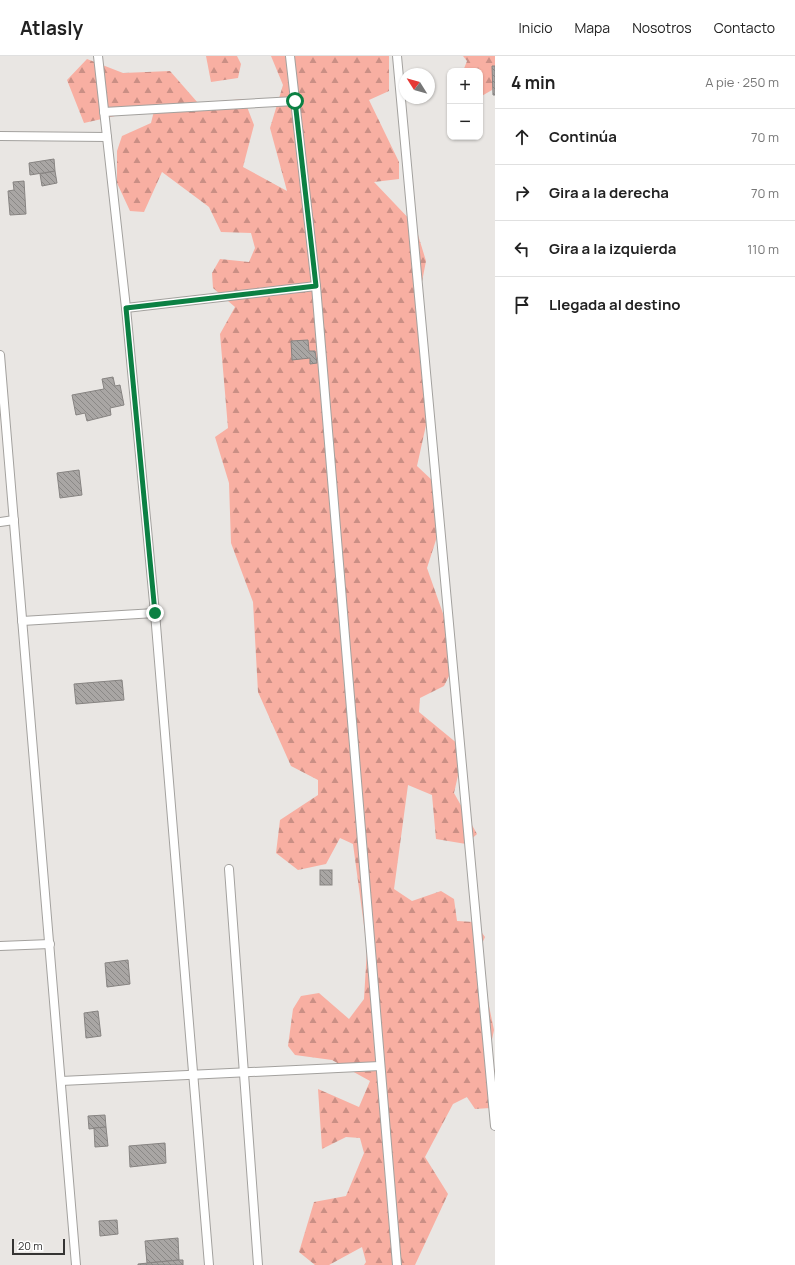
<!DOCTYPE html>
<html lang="es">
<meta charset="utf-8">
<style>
:root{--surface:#fff;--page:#f6f6f6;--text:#222;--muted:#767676;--line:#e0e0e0}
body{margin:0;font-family:Manrope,sans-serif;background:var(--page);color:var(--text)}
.controls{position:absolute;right:12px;top:12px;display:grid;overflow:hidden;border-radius:8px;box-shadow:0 1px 3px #0004}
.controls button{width:36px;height:36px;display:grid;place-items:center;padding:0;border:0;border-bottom:1px solid var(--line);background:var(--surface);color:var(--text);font:20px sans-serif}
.compass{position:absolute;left:399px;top:12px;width:36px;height:36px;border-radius:50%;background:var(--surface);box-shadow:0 1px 3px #0004;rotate:307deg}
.scale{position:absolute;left:12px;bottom:10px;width:53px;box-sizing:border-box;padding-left:4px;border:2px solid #353433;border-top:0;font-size:11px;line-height:14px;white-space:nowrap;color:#353433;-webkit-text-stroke:3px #fff;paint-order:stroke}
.stop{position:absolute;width:12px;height:12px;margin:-9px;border:3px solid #0b8043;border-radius:50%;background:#fff}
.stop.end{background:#0b8043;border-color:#fff;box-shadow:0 1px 4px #0008}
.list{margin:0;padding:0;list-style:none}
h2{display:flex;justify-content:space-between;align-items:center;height:52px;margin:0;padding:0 16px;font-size:17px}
h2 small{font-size:13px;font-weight:400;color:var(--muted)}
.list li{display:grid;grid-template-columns:26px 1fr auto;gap:12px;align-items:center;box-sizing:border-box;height:56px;padding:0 16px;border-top:1px solid var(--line)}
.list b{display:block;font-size:15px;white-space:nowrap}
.list em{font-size:13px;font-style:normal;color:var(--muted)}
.icon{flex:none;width:22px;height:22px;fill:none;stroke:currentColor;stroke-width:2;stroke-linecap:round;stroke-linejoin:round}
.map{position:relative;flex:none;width:495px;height:1209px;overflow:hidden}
header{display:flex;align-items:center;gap:24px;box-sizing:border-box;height:56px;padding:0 20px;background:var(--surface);border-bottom:1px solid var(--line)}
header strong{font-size:19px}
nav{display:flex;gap:22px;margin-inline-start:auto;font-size:14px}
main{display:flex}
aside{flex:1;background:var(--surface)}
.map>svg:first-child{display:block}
.forest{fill:url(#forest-firs)}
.building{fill:url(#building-back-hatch);stroke:#878482}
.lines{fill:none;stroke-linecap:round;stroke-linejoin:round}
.service-casing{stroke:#a3a19e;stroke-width:10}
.service{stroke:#fff;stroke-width:8}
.route{stroke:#0b8043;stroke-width:5}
</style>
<header>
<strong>Atlasly</strong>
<nav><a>Inicio</a><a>Mapa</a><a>Nosotros</a><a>Contacto</a></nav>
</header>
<main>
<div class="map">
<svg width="495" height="1209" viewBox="0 0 495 1209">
<defs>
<pattern id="forest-firs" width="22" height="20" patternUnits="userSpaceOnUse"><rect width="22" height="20" fill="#f8afa2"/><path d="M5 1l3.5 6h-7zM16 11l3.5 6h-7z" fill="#ca8f85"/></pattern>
<pattern id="building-back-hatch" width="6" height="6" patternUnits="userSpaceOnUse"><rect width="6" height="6" fill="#a9a6a4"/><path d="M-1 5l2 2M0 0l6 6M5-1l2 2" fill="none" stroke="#8a8886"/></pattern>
</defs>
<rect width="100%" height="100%" fill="#e9e6e3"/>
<g class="forest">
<polygon points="206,0 237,0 241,8 238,22 211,26"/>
<polygon points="271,0 389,0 389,35 369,44 399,106 399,123 374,126 415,169 426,205 421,231 432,342 417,410 434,426 442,465 427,512 453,586 451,616 444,630 420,642 419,656 464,693 454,737 477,778 466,788 436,783 432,739 408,729 394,833 412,845 441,835 454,843 457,865 474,866 485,881 478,897 494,974 488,1003 495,1014 495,1042 490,1052 475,1053 467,1041 453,1048 425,1101 448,1138 415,1209 364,1209 366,1206 362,1191 329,1209 315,1209 299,1196 314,1146 346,1140 364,1097 360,1082 346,1081 322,1093 318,1033 359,1051 370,1025 332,1004 295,999 288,990 293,953 301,940 319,937 349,963 364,943 367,892 353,788 340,782 326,808 298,814 276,797 280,764 318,739 318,724 291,710 258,636 253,546 231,487 229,427 215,381 228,372 220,278 235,251 213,232 212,217 220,203 249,206 255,192 251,177 221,176 209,151 162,116 144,156 130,155 117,127 117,95 122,80 151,67 155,51 84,67 67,24 87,3 123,17 170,15 198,47 244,43 254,69 243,111 287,135 270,72 283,29"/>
<polygon points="463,0 495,0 495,27 492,34 480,41 480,15 463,15 467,5"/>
</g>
<g class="building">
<polygon points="492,10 495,10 495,39 493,39"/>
<polygon points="54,103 55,115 30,119 29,107"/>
<polygon points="55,115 57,127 42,130 40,118"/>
<polygon points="24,125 26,158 10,159 8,135 14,134 13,126"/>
<polygon points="308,284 309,295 315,295 317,307 310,308 310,302 292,304 291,285"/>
<polygon points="113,321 115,330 120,329 124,349 110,352 111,359 87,365 85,357 76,359 72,339 104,333 102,323"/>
<polygon points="79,414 82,439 60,442 57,417"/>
<polygon points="122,624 124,644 76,648 74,628"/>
<rect x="320" y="814" width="12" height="15"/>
<polygon points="128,904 130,928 107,931 105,907"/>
<polygon points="98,955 101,980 86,982 84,957"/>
<polygon points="105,1059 106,1071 89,1073 88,1060"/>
<polygon points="106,1071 108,1090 95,1091 94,1072"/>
<polygon points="165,1087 166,1107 130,1111 129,1090"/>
<polygon points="117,1164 118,1178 100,1180 99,1165"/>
<polygon points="178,1182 179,1204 147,1207 145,1185"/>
<polygon points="179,1204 183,1204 183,1209 138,1209 138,1208"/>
</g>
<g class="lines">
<g class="service-casing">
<g id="service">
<polyline points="98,0 126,252 155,557 209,1209"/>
<polyline points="290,0 316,230 397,1209"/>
<polyline points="397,0 495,1070"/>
<polyline points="104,56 295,45"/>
<polyline points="0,80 107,81"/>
<polyline points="126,252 316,230"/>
<polyline points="0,299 76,1209"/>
<polyline points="0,466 14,464"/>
<polyline points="22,565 155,557"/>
<polyline points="229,813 258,1209"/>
<polyline points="0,890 50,888"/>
<polyline points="61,1025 380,1010"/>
</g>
</g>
<use href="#service" class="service"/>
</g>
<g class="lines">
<polyline class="route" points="155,557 126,252 316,230 295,45"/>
</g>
</svg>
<div class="controls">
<button>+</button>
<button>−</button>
</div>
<svg class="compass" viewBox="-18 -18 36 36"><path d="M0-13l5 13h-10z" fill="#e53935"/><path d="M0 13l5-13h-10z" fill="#767676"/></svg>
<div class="scale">20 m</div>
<div class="stop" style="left:295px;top:45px"></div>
<div class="stop end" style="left:155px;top:557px"></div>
</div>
<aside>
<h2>4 min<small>A pie · 250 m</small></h2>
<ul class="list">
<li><svg class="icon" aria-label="ahead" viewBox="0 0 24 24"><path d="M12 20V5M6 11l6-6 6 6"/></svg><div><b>Continúa</b></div><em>70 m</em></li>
<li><svg class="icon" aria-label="right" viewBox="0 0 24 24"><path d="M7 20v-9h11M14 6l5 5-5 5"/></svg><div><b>Gira a la derecha</b></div><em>70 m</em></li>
<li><svg class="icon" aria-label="left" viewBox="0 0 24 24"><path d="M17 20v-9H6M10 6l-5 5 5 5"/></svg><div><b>Gira a la izquierda</b></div><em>110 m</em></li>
<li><svg class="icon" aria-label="arrive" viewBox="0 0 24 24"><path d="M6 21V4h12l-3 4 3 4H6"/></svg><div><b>Llegada al destino</b></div></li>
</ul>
</aside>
</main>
